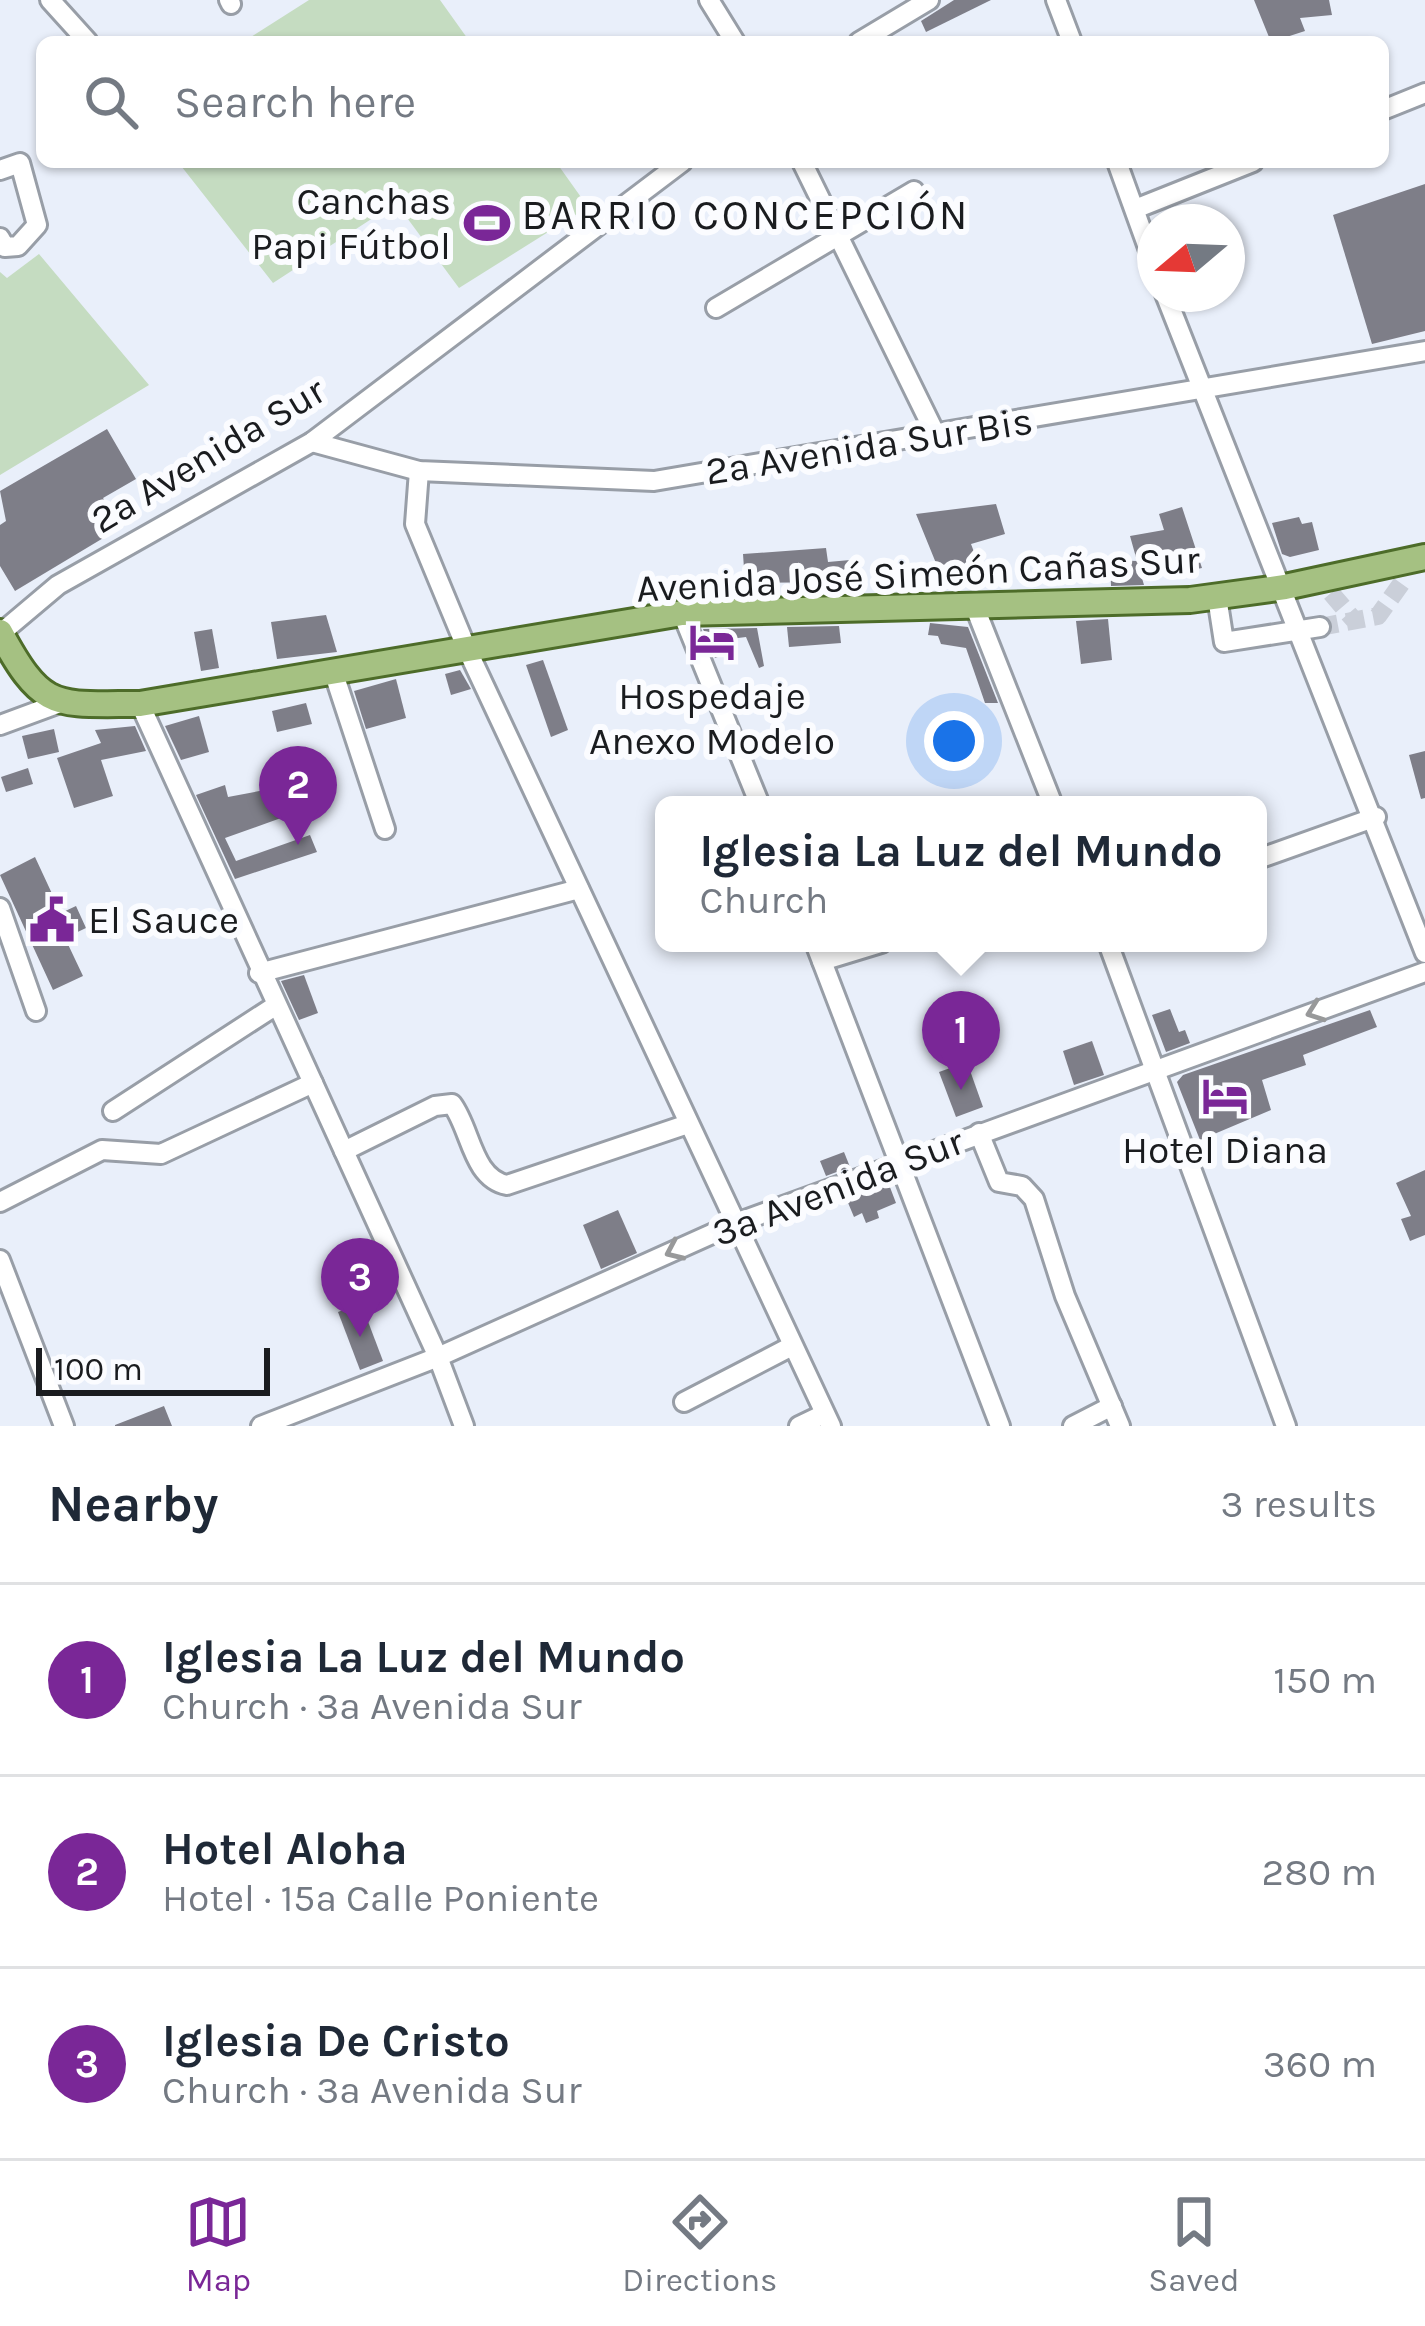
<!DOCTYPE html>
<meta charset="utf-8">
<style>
:root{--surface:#fff;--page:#f2f2f3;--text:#1f2937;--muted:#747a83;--line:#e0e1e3;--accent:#7a2797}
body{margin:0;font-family:Karla,sans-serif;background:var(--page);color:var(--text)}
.compass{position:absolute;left:1137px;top:204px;width:108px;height:108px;border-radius:50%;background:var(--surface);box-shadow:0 3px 9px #0004;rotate:251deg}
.scale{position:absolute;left:36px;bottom:30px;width:234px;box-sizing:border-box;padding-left:12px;border:6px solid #1a1c1f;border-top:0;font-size:33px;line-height:42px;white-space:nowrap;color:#1a1c1f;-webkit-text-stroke:9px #fbfcff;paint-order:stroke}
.you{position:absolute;left:954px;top:741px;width:42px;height:42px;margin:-30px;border:9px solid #fff;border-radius:50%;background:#1a73e8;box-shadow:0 0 0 18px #1a73e833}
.badge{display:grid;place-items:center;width:78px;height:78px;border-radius:50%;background:var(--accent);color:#fff;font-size:39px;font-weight:700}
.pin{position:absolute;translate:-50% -99px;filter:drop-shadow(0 3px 6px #0008)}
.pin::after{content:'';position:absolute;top:63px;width:42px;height:36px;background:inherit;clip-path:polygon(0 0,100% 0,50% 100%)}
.popup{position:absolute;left:655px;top:796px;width:612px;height:156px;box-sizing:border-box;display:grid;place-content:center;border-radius:18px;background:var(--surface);filter:drop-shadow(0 3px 9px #0005);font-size:39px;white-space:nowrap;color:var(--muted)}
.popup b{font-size:45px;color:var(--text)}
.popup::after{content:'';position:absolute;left:50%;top:100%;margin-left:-24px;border:24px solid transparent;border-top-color:var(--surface)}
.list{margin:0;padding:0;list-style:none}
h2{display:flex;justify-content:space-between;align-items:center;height:156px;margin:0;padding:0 48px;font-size:51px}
h2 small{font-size:39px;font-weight:400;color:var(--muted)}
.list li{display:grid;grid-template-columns:78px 1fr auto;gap:36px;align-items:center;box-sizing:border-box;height:192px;padding:0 48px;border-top:3px solid var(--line)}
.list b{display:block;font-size:45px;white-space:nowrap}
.list p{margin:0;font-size:39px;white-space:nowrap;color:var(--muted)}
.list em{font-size:39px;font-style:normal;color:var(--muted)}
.icon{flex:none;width:66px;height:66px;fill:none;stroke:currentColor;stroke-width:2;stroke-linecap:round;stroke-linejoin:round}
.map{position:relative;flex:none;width:1425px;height:1426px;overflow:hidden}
.search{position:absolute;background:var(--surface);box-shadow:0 3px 9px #0004;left:36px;right:36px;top:36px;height:132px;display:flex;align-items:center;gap:30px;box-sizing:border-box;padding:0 42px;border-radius:18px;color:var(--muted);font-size:45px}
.sheet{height:732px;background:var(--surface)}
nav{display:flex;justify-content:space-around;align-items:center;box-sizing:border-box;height:168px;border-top:3px solid var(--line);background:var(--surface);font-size:33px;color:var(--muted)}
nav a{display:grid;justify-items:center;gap:6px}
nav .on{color:var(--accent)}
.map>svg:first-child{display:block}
.green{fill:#c5dcc1}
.building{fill:#7e7e88}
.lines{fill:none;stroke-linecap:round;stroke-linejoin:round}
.minor-tunnel{stroke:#cacfd9;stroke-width:18;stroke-dasharray:18 9;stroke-linecap:butt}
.minor-casing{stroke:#989ea7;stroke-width:24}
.major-casing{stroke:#4d6c29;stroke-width:30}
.minor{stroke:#fff;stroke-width:18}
.major{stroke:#a5c182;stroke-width:24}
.oneway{stroke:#98999a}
.labels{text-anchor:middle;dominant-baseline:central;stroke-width:12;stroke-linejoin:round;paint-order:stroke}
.poi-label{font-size:39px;fill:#1a1c1f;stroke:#fbfcff}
.street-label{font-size:39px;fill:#1a1c1f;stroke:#fbfcff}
.neighbourhood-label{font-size:42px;letter-spacing:3px;fill:#1a1c1f;stroke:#fbfcff}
</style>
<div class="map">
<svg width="1425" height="1426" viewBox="0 0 1425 1426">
<rect width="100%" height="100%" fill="#e9effa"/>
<g class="green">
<polygon points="309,0 440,0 470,42 243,42"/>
<polygon points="178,162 556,162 588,207 459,288 396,203 273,283"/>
<polygon points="39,254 149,385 0,475 0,272 7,278"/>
</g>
<g class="building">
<polygon points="954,0 991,0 926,32 921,21"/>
<polygon points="1254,0 1329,0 1332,15 1300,18 1305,31 1271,42"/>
<polygon points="1425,184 1425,331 1372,344 1333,215"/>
<polygon points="107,429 136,479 103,498 120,528 15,591 0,566 0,525 6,521 0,491"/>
<polygon points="996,504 1005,534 971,544 982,573 963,581 958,566 940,573 916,514"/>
<polygon points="1182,507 1202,568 1170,574 1168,567 1139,568 1144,585 1111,586 1110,560 1137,561 1130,536 1164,530 1159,514"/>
<polygon points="1299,517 1302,524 1312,522 1319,550 1290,557 1282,554 1272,523"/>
<polygon points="826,548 828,562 850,560 851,582 745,583 743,554"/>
<polygon points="326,615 337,652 277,659 271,622"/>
<polygon points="1108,619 1112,660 1081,664 1076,621"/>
<polygon points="930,623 968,627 998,703 985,703 966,648 941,644 938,636 928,635"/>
<polygon points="839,626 841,643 789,647 787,627"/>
<polygon points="757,628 764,666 759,668 746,637 722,640 726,654 715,658 703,629"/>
<polygon points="212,629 219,668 201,671 194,632"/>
<polygon points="543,660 568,730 551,737 526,665"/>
<polygon points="460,670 471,689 451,695 445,674"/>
<polygon points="396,679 406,718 366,729 354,691"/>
<polygon points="306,703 312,724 277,732 272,711"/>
<polygon points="199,716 209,752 181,760 165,726"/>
<polygon points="135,726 146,751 101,760 113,796 74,808 57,758 101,743 95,730"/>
<polygon points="54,729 59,752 28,759 22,736"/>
<polygon points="1425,751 1425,798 1421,799 1409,755"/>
<polygon points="28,768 33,784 6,792 1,777"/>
<polygon points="225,785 228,797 270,789 281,818 225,838 236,861 310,835 317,852 235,879 196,795"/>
<polygon points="35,857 61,913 76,906 86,928 65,938 83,976 53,990 0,875"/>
<polygon points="304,975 318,1013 299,1020 281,981"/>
<polygon points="1170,1009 1179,1032 1185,1030 1190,1043 1166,1052 1152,1015"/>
<polygon points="1370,1010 1377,1027 1303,1055 1306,1065 1262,1080 1271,1110 1200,1140 1177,1082 1183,1075"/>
<polygon points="1092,1041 1104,1075 1074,1085 1063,1051"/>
<polygon points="967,1062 983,1107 956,1117 939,1072"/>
<polygon points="844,1152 850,1167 826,1176 820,1161"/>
<polygon points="1425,1170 1425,1235 1410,1241 1401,1219 1411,1216 1396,1183"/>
<polygon points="888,1182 896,1203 877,1211 879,1218 866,1223 862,1213 854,1217 846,1198"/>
<polygon points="618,1210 637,1253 601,1269 583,1225"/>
<polygon points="361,1303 383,1361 360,1370 338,1312"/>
<polygon points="164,1406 172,1426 115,1426 115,1425"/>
</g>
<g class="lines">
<g class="minor-tunnel">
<polyline points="1331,593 1354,620"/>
<polyline points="1320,627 1378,616 1406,577"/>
</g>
<g class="minor-casing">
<g id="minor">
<polyline points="50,0 88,42"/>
<polyline points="229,0 231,4"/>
<polyline points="709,0 735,42"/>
<polyline points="1056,0 1072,42"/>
<polyline points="859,42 929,0"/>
<polyline points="1383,110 1425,93"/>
<polyline points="802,162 936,435"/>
<polyline points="1117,162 1155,267"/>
<polyline points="0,170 20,163 37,225 18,246 5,247 0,238"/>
<polyline points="1135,209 1253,162"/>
<polyline points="1165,294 1425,953"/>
<polyline points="716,308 914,191"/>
<polyline points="312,442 419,471 654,481 1425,351"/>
<polyline points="419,471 415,524 466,647 831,1426"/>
<polyline points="1217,597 1224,642 1320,627"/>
<polyline points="974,605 1053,805"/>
<polyline points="682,613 760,805"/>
<polyline points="1,633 58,585 312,442 682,162"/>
<polyline points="334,674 385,829"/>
<polyline points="140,704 438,1357 464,1426"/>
<polyline points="0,725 57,704"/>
<polyline points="1258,859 1376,817"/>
<polyline points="0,908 36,1011"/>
<polyline points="815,943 1000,1426"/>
<polyline points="1108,943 1286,1426"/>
<polyline points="822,961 881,943"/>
<polyline points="259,973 579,889"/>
<polyline points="113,1111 275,1006"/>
<polyline points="979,1133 999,1182 1022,1186 1034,1199 1065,1296 1120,1426"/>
<path d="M344,1151l91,-45 17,-2c19,25 20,74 55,81l181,-61"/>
<polyline points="0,1202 102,1150 161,1154 313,1083"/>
<polyline points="0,1260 64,1426"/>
<polyline points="684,1402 792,1346"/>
<polyline points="261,1426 438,1357 734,1224 1425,972"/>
<polyline points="799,1426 824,1414"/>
<polyline points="1073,1426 1112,1406"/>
</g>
</g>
<g class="major-casing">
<path id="major" d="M0,632c43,80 55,72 140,72l542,-91 508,-13 95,-13 140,-30"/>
</g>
<use href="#minor" class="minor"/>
<use href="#major" class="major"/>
</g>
<defs><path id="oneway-chevron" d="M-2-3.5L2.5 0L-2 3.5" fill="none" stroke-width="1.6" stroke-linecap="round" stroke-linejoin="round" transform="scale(3)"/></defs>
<g class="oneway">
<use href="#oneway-chevron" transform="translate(1315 1012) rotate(160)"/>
<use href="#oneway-chevron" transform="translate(674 1251) rotate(156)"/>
</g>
<defs>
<g id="stadium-bare" transform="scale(3.6)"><path d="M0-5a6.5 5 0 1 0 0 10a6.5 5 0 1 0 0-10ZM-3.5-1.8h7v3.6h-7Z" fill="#7a2797" stroke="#fbfcff" stroke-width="2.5" paint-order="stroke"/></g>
<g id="hotel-bare" transform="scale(3.6)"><path d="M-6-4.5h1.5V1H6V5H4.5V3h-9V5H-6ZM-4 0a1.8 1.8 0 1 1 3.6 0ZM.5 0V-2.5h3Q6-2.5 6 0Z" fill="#7a2797" stroke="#fbfcff" stroke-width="2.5" paint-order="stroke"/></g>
<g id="civic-bare" transform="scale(3.6)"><path d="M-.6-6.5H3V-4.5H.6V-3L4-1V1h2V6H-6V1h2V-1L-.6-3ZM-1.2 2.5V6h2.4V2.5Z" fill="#7a2797" stroke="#fbfcff" stroke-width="2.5" paint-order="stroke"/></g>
</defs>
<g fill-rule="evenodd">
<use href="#stadium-bare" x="487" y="223"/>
<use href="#hotel-bare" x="712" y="642"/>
<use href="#civic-bare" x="52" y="920"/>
<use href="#hotel-bare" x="1225" y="1096"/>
</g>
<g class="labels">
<g class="poi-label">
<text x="451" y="201" text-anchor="end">Canchas<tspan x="451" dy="45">Papi Fútbol</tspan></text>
<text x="712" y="696">Hospedaje<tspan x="712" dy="45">Anexo Modelo</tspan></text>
<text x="88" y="920" text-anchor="start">El Sauce</text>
<text x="1225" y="1150">Hotel Diana</text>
</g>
<g class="street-label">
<text transform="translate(869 446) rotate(-9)">2a Avenida Sur Bis</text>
<text transform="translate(208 455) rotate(-31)">2a Avenida Sur</text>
<text transform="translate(918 574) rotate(-3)">Avenida José Simeón Cañas Sur</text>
<text transform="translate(838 1187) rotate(-21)">3a Avenida Sur</text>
</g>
<g class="neighbourhood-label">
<text x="746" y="215">BARRIO CONCEPCIÓN</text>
</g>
</g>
</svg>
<svg class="compass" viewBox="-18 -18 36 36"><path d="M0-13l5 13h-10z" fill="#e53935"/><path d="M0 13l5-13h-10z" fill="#747a83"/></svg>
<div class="scale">100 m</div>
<div class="you"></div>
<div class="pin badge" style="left:961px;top:1090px">1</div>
<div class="popup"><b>Iglesia La Luz del Mundo</b>Church</div>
<div class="pin badge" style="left:298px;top:845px">2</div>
<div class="pin badge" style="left:360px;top:1337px">3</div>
<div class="search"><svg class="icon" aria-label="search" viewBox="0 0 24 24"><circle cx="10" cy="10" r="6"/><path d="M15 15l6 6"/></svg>Search here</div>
</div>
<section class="sheet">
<h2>Nearby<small>3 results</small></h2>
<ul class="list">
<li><span class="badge">1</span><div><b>Iglesia La Luz del Mundo</b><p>Church · 3a Avenida Sur</p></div><em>150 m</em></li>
<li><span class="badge">2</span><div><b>Hotel Aloha</b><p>Hotel · 15a Calle Poniente</p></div><em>280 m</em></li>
<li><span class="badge">3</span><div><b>Iglesia De Cristo</b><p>Church · 3a Avenida Sur</p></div><em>360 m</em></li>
</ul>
</section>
<nav>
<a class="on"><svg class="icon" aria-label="map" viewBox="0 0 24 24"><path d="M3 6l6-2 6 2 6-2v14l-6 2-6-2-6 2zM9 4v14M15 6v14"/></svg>Map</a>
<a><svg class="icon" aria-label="directions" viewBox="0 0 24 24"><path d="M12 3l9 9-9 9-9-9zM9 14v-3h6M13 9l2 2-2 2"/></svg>Directions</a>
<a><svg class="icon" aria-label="saved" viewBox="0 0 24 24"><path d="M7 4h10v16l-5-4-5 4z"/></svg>Saved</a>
</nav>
